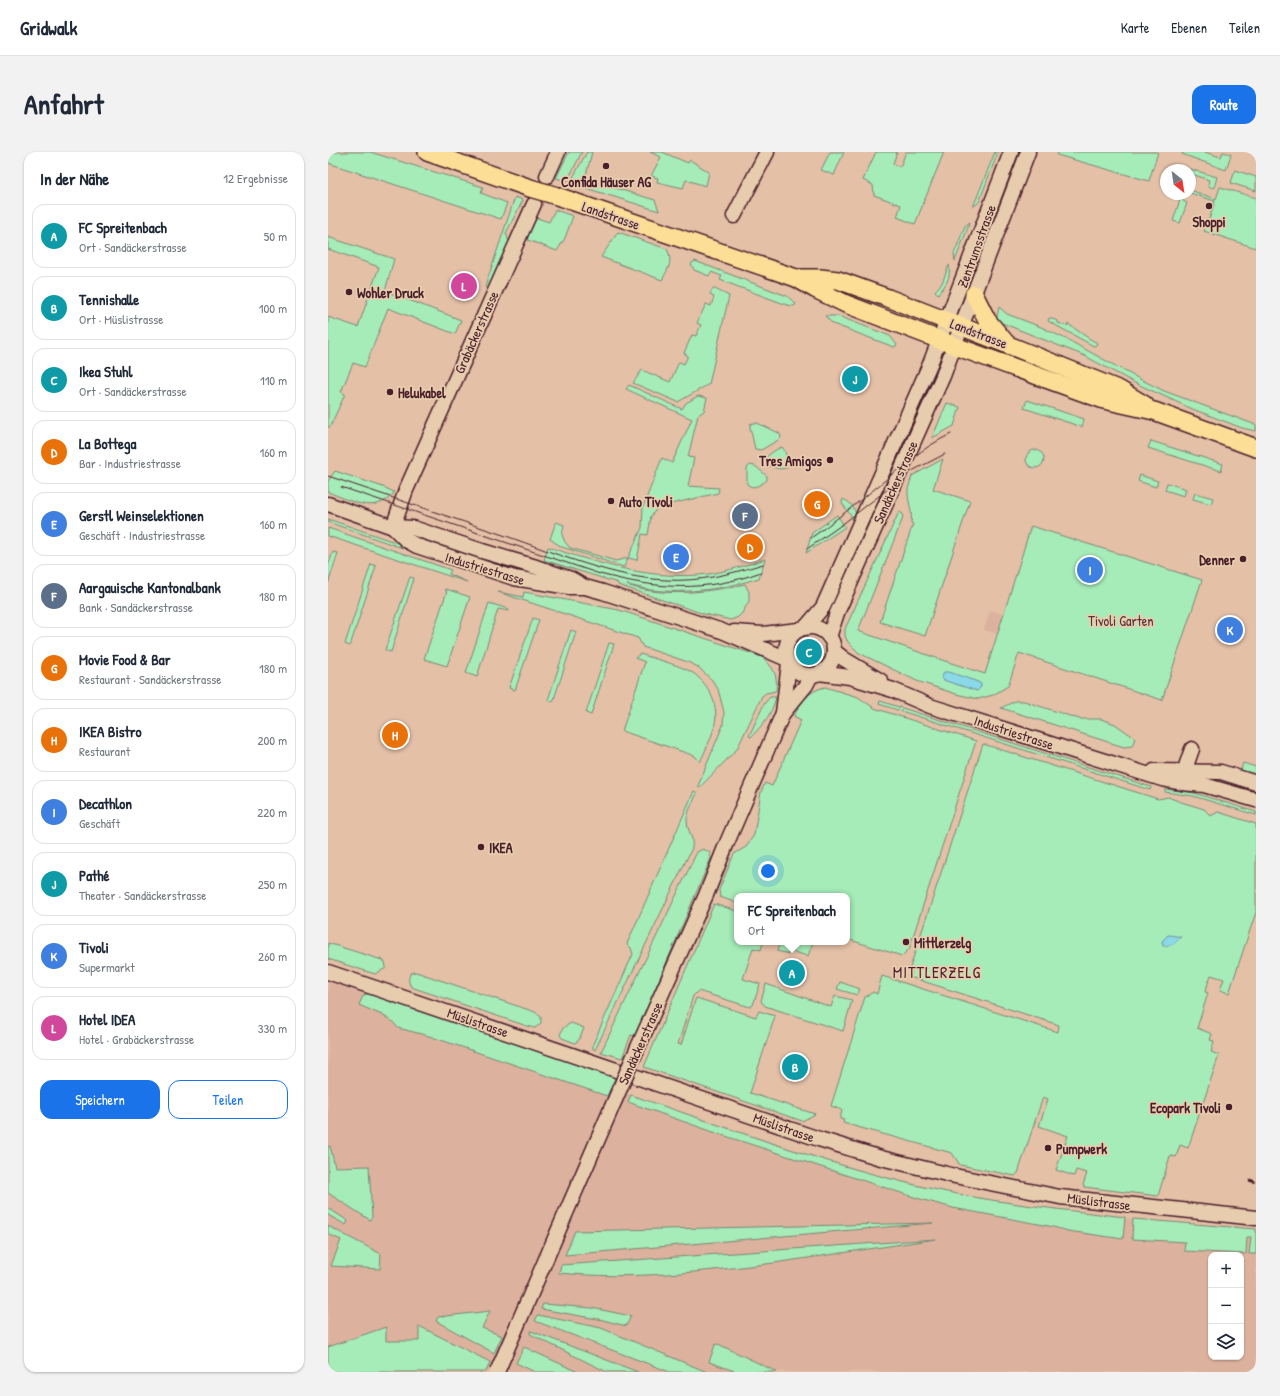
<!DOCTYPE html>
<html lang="de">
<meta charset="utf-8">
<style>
:root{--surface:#fff;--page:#f2f2f3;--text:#1f2937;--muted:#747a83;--line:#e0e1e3;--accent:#1a73e8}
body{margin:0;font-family:"Patrick Hand",sans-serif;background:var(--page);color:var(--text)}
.controls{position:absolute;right:12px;bottom:12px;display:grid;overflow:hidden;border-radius:8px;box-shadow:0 1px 3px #0004}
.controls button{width:36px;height:36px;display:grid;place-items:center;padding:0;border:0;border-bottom:1px solid var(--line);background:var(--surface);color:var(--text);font:20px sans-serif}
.compass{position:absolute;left:832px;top:12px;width:36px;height:36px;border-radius:50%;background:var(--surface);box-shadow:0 1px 3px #0004;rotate:150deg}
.you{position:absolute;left:440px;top:719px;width:14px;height:14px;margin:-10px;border:3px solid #fff;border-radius:50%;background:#1a73e8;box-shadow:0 0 0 6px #1a73e833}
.badge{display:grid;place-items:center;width:26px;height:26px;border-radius:50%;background:var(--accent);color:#fff;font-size:13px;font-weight:700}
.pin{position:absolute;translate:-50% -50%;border:2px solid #fff;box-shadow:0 1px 4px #0006}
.popup{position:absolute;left:406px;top:741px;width:116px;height:52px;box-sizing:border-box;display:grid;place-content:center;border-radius:8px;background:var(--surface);filter:drop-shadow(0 1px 3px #0005);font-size:13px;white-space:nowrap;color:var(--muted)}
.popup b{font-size:15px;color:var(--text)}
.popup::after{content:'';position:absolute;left:50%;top:100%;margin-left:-8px;border:8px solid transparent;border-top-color:var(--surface)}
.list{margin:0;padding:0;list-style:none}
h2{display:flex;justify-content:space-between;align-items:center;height:52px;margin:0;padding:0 16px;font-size:17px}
h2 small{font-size:13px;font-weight:400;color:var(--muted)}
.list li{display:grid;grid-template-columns:26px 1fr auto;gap:12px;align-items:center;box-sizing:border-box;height:64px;margin:0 8px 8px;padding:0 8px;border:1px solid var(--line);border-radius:12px}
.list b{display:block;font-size:15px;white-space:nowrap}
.list p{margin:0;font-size:13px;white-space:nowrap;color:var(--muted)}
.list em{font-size:13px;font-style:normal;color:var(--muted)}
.actions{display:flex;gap:8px;padding:12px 16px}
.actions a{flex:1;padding:9px 0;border:1px solid var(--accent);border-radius:12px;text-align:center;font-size:14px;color:var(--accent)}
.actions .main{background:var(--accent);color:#fff}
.icon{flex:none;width:22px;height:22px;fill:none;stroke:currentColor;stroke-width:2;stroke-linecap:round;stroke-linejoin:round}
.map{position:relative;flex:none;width:928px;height:1220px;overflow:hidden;border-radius:12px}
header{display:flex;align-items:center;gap:24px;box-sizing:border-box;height:56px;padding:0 20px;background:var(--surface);border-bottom:1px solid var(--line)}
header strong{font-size:19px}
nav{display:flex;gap:22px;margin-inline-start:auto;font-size:14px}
.intro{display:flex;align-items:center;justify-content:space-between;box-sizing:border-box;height:96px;padding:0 24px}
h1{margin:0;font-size:28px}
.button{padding:10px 18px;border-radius:12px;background:var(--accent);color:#fff;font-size:14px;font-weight:700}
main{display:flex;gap:24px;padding:0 24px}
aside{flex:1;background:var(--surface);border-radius:12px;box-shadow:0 1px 3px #0004}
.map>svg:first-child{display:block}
.built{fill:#dcb29e;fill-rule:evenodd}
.green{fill:#a6ecb9;stroke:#788672}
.water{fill:#8ad9e8;stroke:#708f9c}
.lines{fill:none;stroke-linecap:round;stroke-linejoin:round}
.minor-casing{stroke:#4a1f2b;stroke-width:17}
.major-casing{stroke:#4a1f2b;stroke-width:20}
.minor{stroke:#e7ccae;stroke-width:14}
.major{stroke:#fcde96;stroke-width:17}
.tram{stroke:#4a1f2b;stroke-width:1}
.rail{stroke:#4a1f2b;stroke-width:3;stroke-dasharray:6 3;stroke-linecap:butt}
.minor-bridge-casing{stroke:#4a1f2b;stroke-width:17;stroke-linecap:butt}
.major-bridge-casing{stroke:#4a1f2b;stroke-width:20;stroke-linecap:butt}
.minor-bridge{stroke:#e7ccae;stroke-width:14}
.major-bridge{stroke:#fcde96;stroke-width:17}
.poi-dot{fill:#4a1f2b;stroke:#e7ccae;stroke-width:1.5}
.labels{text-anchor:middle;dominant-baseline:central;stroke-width:3.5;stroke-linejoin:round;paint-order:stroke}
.poi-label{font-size:14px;font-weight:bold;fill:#4a1f2b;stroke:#e7ccae;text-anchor:start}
.street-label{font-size:14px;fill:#4a1f2b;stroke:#e7ccae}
.park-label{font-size:14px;fill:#533439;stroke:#e7ccae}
.quarter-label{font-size:16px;letter-spacing:1px;fill:#4a1f2b;stroke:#e7ccae}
</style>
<header>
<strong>Gridwalk</strong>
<nav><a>Karte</a><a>Ebenen</a><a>Teilen</a></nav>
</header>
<div class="intro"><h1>Anfahrt</h1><a class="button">Route</a></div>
<main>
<aside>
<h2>In der Nähe<small>12 Ergebnisse</small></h2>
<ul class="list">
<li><span class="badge" style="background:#0f9aa8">A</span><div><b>FC Spreitenbach</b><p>Ort · Sandäckerstrasse</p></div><em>50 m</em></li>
<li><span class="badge" style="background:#0f9aa8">B</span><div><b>Tennishalle</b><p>Ort · Müslistrasse</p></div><em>100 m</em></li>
<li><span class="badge" style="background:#0f9aa8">C</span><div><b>Ikea Stuhl</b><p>Ort · Sandäckerstrasse</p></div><em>110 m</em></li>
<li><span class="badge" style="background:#e8710a">D</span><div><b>La Bottega</b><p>Bar · Industriestrasse</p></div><em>160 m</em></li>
<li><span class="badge" style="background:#3f7fe0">E</span><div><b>Gerstl Weinselektionen</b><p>Geschäft · Industriestrasse</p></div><em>160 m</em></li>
<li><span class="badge" style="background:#5c6f8a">F</span><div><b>Aargauische Kantonalbank</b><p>Bank · Sandäckerstrasse</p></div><em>180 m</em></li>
<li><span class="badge" style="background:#e8710a">G</span><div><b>Movie Food &amp; Bar</b><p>Restaurant · Sandäckerstrasse</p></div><em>180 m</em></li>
<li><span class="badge" style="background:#e8710a">H</span><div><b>IKEA Bistro</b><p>Restaurant</p></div><em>200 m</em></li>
<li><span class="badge" style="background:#3f7fe0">I</span><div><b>Decathlon</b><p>Geschäft</p></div><em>220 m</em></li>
<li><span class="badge" style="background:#0f9aa8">J</span><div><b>Pathé</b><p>Theater · Sandäckerstrasse</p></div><em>250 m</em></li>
<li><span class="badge" style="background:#3f7fe0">K</span><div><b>Tivoli</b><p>Supermarkt</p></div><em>260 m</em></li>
<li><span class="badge" style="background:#d1479c">L</span><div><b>Hotel IDEA</b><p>Hotel · Grabäckerstrasse</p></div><em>330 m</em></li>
</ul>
<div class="actions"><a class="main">Speichern</a><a>Teilen</a></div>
</aside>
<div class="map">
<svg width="928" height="1220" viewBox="0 0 928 1220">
<rect width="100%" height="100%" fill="#e4c0a7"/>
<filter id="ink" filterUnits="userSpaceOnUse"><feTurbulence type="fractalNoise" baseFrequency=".025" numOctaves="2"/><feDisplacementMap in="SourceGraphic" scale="8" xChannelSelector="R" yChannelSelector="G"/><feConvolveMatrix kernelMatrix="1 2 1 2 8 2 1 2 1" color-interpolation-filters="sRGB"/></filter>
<g filter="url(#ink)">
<g class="built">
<polygon points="662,458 675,462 669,482 656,478"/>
<path d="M0,828l287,98 -3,8 19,9 171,57 71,22 75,18 83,15 102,12v6l123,13v134h-928zM883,1103h30v102h-30z"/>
</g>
<g class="green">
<polygon points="0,0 42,0 155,35 153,41 179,51 173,67 0,11"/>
<polygon points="241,0 254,0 239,29 228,26"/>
<polygon points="259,0 264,0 257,27 327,48 331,59 242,31"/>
<polygon points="322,0 334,0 360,11 362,8 381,20 378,34 358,28 355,36 329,30 330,26 323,24 333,5"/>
<polygon points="502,0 516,0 506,23 493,18"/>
<polygon points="548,0 569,0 565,12 572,15 578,0 616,0 587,72 569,65 573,53 546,43 545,33 535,28"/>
<polygon points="667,0 670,0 651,50 645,55"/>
<polygon points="730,0 830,0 821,29 729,3"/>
<polygon points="855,0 876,0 893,5 895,0 903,2 898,18 854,2"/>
<polygon points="862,17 889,25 886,36 880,34 881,28 864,22 862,27"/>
<polygon points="907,18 928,25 928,39 903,31"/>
<polygon points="892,35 928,46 928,96 876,79 882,65 887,49 862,41 862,38 888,47"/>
<polygon points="854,42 857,42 855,49 859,51 852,71 845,69"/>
<polygon points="187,45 195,48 178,81 182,93 162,137 157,135"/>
<polygon points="227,58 245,64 237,86 229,99 197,87 202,76 203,76 209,66 221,70"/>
<polygon points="642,70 627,109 626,102 637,74"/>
<path d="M290,80l49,17c6,13 2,18 -5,31l-61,-23z"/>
<polygon points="0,85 66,107 57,139 133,168 127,182 60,156 37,215 25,211 13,240 17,242 2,275 0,275 0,165 30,175 51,115 0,97"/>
<polygon points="367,109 459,144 468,152 466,154 459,153 392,128 394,124 383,120 381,124 366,118 363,112"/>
<path d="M621,113c2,13 -3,20 -11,29l-3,-3 7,-8z"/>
<polygon points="385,136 401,144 381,232 350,250 305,231 314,218 342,230 351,210 356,212 360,204 356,201 364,183 368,184 373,173 369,171 378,152 383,154 386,145 382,143"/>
<polygon points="671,155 679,162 713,175 742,189 804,223 836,239 928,273 928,279 914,276 862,256 805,230 757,204 674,171 669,165"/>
<polygon points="497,164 510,164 562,184 569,193 566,195 505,172"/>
<path d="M721,166l9,3v2l9,3 1,-2c9,6 18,13 29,19l-1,2 -2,1 -6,-3 -40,-22z"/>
<polygon points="605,218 609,220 571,306 567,305"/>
<polygon points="301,233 354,257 358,251 370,244 379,246 376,259 370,263 360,305 366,306 360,334 391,336 390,341 330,355 323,364 320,383 314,382 309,408 300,406 296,415 234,395 222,387 228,370 236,373 234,383 237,390 242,396 288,409 300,406 314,376 315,355 334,306 344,311 364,267 298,237"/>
<polygon points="699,248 756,267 754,275 696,256"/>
<polygon points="619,251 632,255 626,274 604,286"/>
<polygon points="426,271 429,271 451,281 453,284 452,287 433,298 427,297 422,275 422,272"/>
<polygon points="823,289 895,312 893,319 820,296"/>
<path d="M454,295c5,5 5,15 4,21l-6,1 -15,-4 -1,-5c4,-5 12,-11 18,-13z"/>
<circle cx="707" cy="307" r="9"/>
<path d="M615,307l-10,30 37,12 -45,135 -45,-14 33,-98 -2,-1c2,-13 -4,-22 -3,-34 1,-4 3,-9 4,-13z"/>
<path d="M422,313l5,1 12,10v4c-6,5 -15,10 -20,4v-16z"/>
<path d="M7,319l48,16 11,5 -1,2c-18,21 -44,6 -65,-2v-11z"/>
<polygon points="812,323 830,329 828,335 810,329"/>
<polygon points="839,331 858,337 856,344 837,338"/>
<polygon points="867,341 885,346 883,352 865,347"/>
<path d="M515,347c11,5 14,13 13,24l-14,-20z"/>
<polygon points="571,360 575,362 574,368 530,479 617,509 657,522 703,374 874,428 834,548 691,501 680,534 665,543 650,547 628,542 589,529 531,501 520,490 517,484 517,477"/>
<polygon points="509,363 517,375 478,401 484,381"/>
<polygon points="540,365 544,367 506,453 502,452"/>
<polygon points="0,367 81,395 80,398 0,370"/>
<polygon points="0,376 123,418 121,422 139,430 0,384"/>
<path d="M220,395c53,17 105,34 161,27 19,-3 38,-9 56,-15l-6,19c-35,11 -71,16 -108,12 -8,-1 -16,-4 -24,-5 33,13 84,7 118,-1l4,8v9l-7,12 -4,4 -7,3 -27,-6 -86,-29v-2l-74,-23z"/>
<polygon points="5,400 10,401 0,432 0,414"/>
<polygon points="43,412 48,414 22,494 17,492"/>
<polygon points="82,425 86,426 63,500 57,498"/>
<polygon points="118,437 142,445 119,514 96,507 119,439 117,438"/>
<path d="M170,440l25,5 1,-5 95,18 143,47c12,11 16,18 14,34l-10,2 -4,3 -25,53 -37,38 -2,-1 25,-61 1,-13 -6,-23 -6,-9 -14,-13 -10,-5 -45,-15 -5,-9z"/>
<polygon points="161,451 180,457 181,459 170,457 149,525 138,521"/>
<polygon points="205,466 211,468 187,538 181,536"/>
<polygon points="243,478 248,480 225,550 220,548"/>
<circle cx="480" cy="500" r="12"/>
<polygon points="281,491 286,492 263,563 258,561"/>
<path d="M312,502c15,5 40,11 53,19 17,12 27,34 21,55 -3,11 -9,23 -14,34l-5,-6 -73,-25 23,-69 -10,-4z"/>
<path d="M497,535l33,10 16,11 102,33 -67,208 -7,7 -55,-17v-43h-110v7l-17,-6 -1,-7 15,-36 12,-7 8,-12 7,-43 4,-9 7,3 29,-66 -7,-4c7,-14 14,-25 31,-29z"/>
<path d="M442,545h6c-5,19 -12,26 -25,40l-2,-1 15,-32z"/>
<polygon points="552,549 823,635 822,638 551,552"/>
<polygon points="687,549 696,549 751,567 773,567 787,572 807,586 804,594 796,595 673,556"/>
<polygon points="655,592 830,647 840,645 853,650 876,657 883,664 890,660 928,672 928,760 901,841 892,838 896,827 883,823 877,840 880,841 869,876 884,882 882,888 886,889 883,900 891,903 860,996 852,993 848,1005 842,1004 830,1044 756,1035 755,1033 759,1021 748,1018 746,1024 728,1018 740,984 711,974 720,947 715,945 690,1021 687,1024 632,1013 624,1001 515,971 516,968 512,967 514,958 503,954 537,845 545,840 549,842 554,824 730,880 731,873 582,825 584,820 581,819"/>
<polygon points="915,611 928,615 928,622 913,618"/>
<polygon points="837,637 866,641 928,660 928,663 865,644 837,640"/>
<path d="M366,639l3,2c-3,8 -10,18 -10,27 0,12 7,16 5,28l-97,202 -2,-1v-5l40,-90 -2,-6 -4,-4z"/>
<polygon points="375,697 381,700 383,706 307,884 303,883 294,906 273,900 369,700"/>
<polygon points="386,752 409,759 409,790 435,790 433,798 425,796 415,827 432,832 425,853 422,855 370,839 365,844 350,892 353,893 368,846 428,865 431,859 447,864 422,941 487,962 474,969 316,915"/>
<polygon points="441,790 485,790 480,804 462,799 461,802 449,799 451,793"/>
<polygon points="0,791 54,808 57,810 58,816 47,822 0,807"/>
<path d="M88,820l119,40 6,5v6l-6,5 -8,-2 -116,-39c-3,-6 -3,-9 0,-14z"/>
<polygon points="512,830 532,837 529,843 509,837"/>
<polygon points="438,832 503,855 507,844 524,848 515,879 437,854 433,849"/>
<polygon points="41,841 287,926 279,944 101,884 70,876 64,869 54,863 31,853 35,844"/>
<polygon points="243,871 256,876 251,888 247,891 234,886 232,883 235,876"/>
<path d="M303,943c104,35 209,75 316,97 59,12 118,18 178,25l-2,22 -55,-8 -19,-5 -96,-18 -33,-9 -201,-65 -91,-32z"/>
<polygon points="0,994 2,994 7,1015 41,1014 44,1065 42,1068 0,1041"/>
<polygon points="0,1056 20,1069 18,1073 0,1063"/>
<polygon points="805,1067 928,1077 928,1102 921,1102 923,1085 919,1085 918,1102 856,1099 857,1090 804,1087"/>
<polygon points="605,1071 237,1103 247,1079"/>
<polygon points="0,1074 53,1102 52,1117 3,1114 13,1088 0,1082"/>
<path d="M608,1087c-54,8 -108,16 -162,24 -72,9 -143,17 -215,10l2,-8z"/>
<polygon points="215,1152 264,1156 303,1164 298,1174 275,1168 213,1157"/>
<polygon points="162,1159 154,1176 174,1184 166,1201 108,1169 110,1165"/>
<polygon points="210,1163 273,1176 379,1220 342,1220 207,1169"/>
<polygon points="91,1174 162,1210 158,1220 0,1220 0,1195 58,1175 58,1189 91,1189"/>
<polygon points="203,1179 310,1220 279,1220 202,1182"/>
<polygon points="390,1192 449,1220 409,1220 381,1210 387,1193"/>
<polygon points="196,1195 250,1220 207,1220 188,1211"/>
</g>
<g class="water">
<polygon points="616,520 621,520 650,530 653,532 653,535 649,539 615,528 614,525"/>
<path d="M840,783c5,0 8,2 13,1 -3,6 -11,11 -18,10l-1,-5z"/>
</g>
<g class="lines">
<g class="minor-casing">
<g id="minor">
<polyline points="219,24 230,0"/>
<polyline points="406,64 439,0"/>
<polyline points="0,352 65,375 85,376 154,399 208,415 243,427 255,434"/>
<polyline points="65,375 78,388 89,394 186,426 241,435 257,435 275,440 394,479 459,507"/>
<polyline points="65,375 78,338 206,52"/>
<circle cx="482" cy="499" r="24"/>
<polyline points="477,476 495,455 602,212 683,0"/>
<polyline points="406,480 435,482 471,478"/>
<polyline points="501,485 509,461 615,224 633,175 700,0"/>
<polyline points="506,499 516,507 553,529"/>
<polyline points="491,521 522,525 565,538 602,554 834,627 854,631 876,633 928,648"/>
<polyline points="455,561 461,511"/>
<polyline points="826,619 893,620 928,631"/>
<polyline points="852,626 856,620 864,597"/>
<polyline points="0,820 491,987 553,1006 627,1024 732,1045 928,1066"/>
<polyline points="306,904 378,743 398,693 455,561 478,533 483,523"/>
</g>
</g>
<g class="major-casing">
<g id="major">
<polyline points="99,0 202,36"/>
<polyline points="226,43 468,126 487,137 518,152 638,198 776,248 826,259 928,296"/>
<polyline points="469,126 492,126 510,128 560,146 678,192 792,238 817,253"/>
<polyline points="646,142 659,168 678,191"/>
</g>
</g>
<use href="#minor" class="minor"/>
<use href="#major" class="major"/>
<g class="tram">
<path d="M0,324c59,20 119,40 178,60 49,17 108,42 160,44 35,2 64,-6 97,-16"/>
<path d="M13,335l259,87c57,15 104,19 161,-2"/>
<path d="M483,386c22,-16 44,-33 66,-51 24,-20 46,-40 74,-53"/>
<polyline points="479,397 512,374 582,320 617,302"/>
</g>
<polyline class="rail" points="921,1028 928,1030"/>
<g class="minor-bridge-casing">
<polyline id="minor-bridge" points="169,1220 306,904"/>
</g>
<g class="major-bridge-casing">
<polyline id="major-bridge" points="202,36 226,43"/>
</g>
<use href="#minor-bridge" class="minor-bridge"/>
<use href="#major-bridge" class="major-bridge"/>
</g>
</g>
<g class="poi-dot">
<circle cx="278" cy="14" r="4"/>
<circle cx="881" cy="54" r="4"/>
<circle cx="21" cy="140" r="4"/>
<circle cx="62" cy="240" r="4"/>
<circle cx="502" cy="308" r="4"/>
<circle cx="283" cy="349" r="4"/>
<circle cx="915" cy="407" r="4"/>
<circle cx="153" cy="695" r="4"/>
<circle cx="578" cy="790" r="4"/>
<circle cx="901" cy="955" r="4"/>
<circle cx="720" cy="996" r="4"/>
</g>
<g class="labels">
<g class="poi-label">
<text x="278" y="29" text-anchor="middle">Confida Häuser AG</text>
<text x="881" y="69" text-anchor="middle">Shoppi</text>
<text x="29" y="140">Wohler Druck</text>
<text x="70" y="240">Helukabel</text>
<text x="494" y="308" text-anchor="end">Tres Amigos</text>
<text x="291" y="349">Auto Tivoli</text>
<text x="907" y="407" text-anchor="end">Denner</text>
<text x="161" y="695">IKEA</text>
<text x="586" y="790">Mittlerzelg</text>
<text x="893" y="955" text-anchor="end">Ecopark Tivoli</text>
<text x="728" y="996">Pumpwerk</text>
</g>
<g class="street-label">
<text transform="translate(283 63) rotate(19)">Landstrasse</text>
<text transform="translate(648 94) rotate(-70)">Zentrumsstrasse</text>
<text transform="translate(148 180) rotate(-66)">Grabäckerstrasse</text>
<text transform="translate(651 181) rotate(21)">Landstrasse</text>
<text transform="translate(567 330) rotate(-66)">Sandäckerstrasse</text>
<text transform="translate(157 416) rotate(17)">Industriestrasse</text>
<text transform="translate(686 580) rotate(18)">Industriestrasse</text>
<text transform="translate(150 870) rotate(19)">Müslistrasse</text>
<text transform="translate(312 891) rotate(-66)">Sandäckerstrasse</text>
<text transform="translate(456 975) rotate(19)">Müslistrasse</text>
<text transform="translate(771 1049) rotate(7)">Müslistrasse</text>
</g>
<g class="park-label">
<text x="793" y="468">Tivoli Garten</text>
</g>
<g class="quarter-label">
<text x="609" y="820">MITTLERZELG</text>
</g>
</g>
</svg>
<div class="controls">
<button>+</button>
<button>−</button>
<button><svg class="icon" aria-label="layers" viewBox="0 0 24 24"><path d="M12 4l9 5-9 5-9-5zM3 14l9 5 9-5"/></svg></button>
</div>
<svg class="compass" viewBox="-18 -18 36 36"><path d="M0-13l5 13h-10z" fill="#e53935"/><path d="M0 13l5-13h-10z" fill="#747a83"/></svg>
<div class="you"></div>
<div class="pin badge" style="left:464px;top:821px;background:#0f9aa8">A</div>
<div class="popup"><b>FC Spreitenbach</b>Ort</div>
<div class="pin badge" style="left:467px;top:915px;background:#0f9aa8">B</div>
<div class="pin badge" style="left:481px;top:500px;background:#0f9aa8">C</div>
<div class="pin badge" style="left:422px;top:395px;background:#e8710a">D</div>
<div class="pin badge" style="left:348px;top:405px;background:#3f7fe0">E</div>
<div class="pin badge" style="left:417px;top:364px;background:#5c6f8a">F</div>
<div class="pin badge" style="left:489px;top:352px;background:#e8710a">G</div>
<div class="pin badge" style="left:67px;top:583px;background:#e8710a">H</div>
<div class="pin badge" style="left:762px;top:418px;background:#3f7fe0">I</div>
<div class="pin badge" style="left:527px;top:227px;background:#0f9aa8">J</div>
<div class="pin badge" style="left:902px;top:478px;background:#3f7fe0">K</div>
<div class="pin badge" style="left:136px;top:134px;background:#d1479c">L</div>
</div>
</main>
